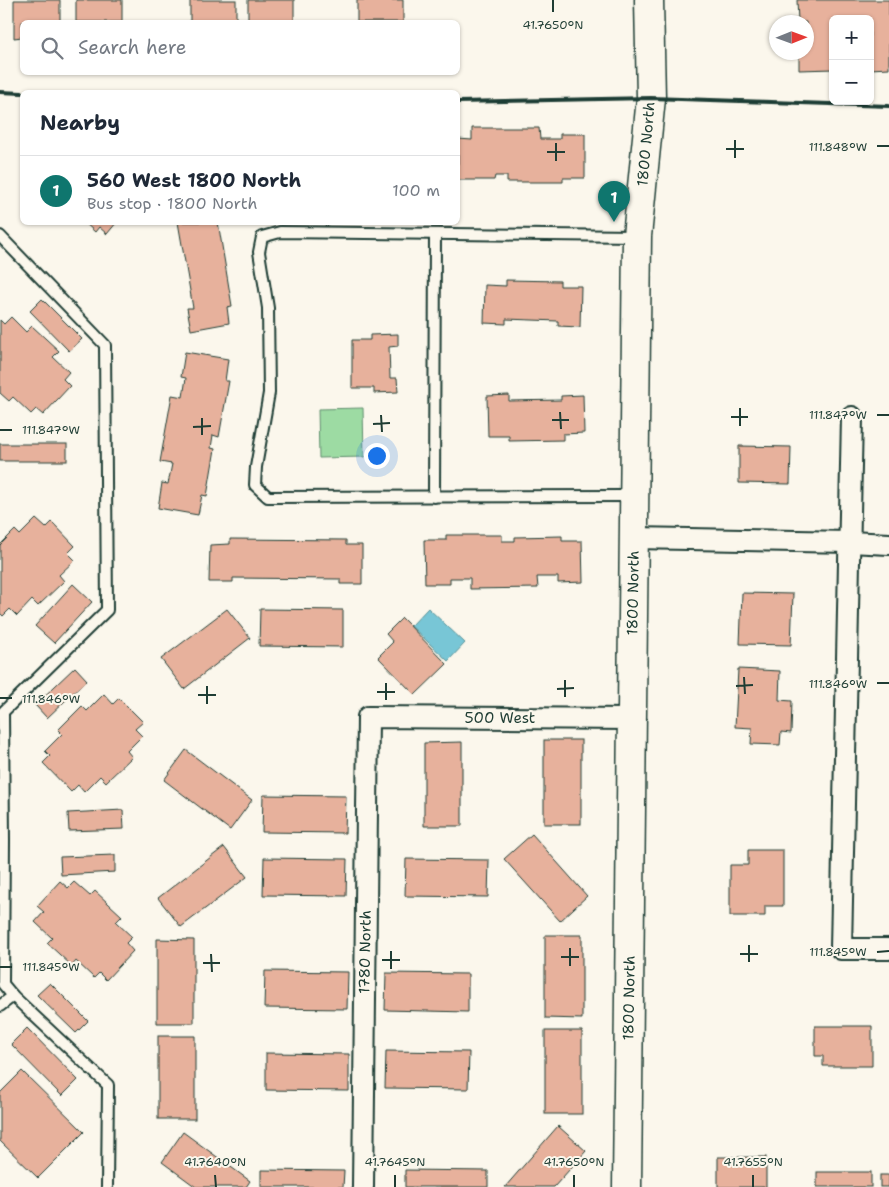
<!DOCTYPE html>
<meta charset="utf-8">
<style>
:root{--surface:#fff;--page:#f2f2f3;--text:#1f2937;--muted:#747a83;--line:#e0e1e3;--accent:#0f766e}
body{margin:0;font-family:"Shantell Sans",sans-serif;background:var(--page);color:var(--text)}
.controls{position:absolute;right:15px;top:15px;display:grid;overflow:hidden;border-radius:8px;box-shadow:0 1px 4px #0004}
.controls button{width:45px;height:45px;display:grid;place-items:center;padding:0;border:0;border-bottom:1px solid var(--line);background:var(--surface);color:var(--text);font:25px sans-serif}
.compass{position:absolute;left:769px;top:15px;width:45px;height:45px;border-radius:50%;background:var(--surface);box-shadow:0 1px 4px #0004;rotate:89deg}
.you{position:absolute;left:376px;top:455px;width:18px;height:18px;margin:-12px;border:4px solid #fff;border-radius:50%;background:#1a73e8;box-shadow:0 0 0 8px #1a73e833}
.badge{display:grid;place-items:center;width:32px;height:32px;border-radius:50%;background:var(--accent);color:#fff;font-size:16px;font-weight:700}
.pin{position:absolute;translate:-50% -41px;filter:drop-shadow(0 1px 2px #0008)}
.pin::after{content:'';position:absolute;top:26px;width:18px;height:15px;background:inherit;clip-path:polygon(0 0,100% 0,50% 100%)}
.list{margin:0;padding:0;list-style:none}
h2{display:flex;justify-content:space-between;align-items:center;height:65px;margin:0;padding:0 20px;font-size:21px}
h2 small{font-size:16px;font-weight:400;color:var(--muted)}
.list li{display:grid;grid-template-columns:32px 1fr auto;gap:15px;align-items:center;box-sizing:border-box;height:70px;padding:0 20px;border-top:1px solid var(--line)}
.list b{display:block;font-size:19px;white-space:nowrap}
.list p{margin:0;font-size:16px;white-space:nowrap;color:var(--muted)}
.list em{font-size:16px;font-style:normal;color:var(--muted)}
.icon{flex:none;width:28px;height:28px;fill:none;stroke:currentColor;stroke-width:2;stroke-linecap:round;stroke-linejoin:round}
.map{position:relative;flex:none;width:889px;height:1187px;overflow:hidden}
.search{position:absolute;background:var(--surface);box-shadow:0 1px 4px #0004;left:20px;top:20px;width:440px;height:55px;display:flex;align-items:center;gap:12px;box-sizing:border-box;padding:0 18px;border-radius:8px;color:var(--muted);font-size:19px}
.panel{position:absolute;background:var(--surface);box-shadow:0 1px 4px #0004;left:20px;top:90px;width:440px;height:135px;border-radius:8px}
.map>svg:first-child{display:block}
.green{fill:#9ddba3;stroke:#5e8c6c}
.water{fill:#78c6d6;stroke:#548f95}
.building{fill:#e7b19c;stroke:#1f3d34}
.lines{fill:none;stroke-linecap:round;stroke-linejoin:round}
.lane-casing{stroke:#1f3d34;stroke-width:14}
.street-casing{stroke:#1f3d34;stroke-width:24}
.secondary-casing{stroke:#1f3d34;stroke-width:31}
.lane{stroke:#fbf7ec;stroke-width:10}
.street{stroke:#fbf7ec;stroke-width:20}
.secondary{stroke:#fbf7ec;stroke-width:28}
.rail{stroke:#1f3d34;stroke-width:4}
.ticks{fill:none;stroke:#1f3d34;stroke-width:2}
.labels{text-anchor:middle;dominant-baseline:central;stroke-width:4;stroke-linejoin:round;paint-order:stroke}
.street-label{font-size:15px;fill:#1f3d34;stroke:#fbf7ec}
.ticks-label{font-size:12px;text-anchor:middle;fill:#1f3d34;stroke:#fbf7ec;stroke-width:4;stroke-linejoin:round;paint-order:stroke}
</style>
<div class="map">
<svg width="889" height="1187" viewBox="0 0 889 1187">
<rect width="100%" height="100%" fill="#fbf7ec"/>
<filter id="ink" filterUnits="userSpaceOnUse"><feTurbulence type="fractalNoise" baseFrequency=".02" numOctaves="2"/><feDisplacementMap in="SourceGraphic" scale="10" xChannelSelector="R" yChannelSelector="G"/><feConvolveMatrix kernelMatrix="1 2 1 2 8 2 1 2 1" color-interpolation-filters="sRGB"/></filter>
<g filter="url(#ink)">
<polygon class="green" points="363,408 364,457 319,458 318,409"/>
<polygon class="water" points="428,608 465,643 448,661 411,626"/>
<g class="building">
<polygon points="14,0 60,0 60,22 22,22 22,37 14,38"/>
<rect x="76" y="0" width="46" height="22"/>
<rect x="190" y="0" width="46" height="22"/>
<rect x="248" y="0" width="46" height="22"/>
<rect x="357" y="0" width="46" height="22"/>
<polygon points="797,0 889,0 889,68 870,69 870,19 833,19 833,69 799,70 799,52 806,52 806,22 798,22"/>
<polygon points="472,128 539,128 540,139 560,139 560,134 585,134 585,178 563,178 563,182 507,182 507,176 495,176 494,180 458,180 458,139 472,140"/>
<polygon points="84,222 117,222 107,234 99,227 95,232"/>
<polygon points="178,222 218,222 232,306 227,307 229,323 191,330 187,308 193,308"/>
<polygon points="506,280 560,281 560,286 581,286 580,327 558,326 558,321 506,319 506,324 484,323 485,285 506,286"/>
<polygon points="42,299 82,339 69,351 30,311"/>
<polygon points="11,317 26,332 32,326 59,351 53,357 69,372 63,379 70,386 43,415 36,409 31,414 13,397 9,401 0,393 0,320 4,324"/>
<polygon points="398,334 398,346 389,347 390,378 397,378 398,392 374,393 374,388 352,388 352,340 370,340 370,335"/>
<polygon points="185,352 228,359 225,381 229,381 219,437 213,435 211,448 215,449 207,496 202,495 198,515 158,508 162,483 168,484 172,464 160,462 172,395 183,397 186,378 181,377"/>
<polygon points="509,395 509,401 561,400 561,396 583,395 584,433 563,434 563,440 509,441 509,436 488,436 487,396"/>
<rect x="0" y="444" width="67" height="17"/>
<polygon points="739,446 791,447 790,484 739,483"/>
<polygon points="36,519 46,528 52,522 75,546 68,553 75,560 59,575 64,581 38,606 32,600 17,616 10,609 3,616 0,613 0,545 15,530 20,535"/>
<polygon points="446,535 502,535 502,541 515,541 515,537 562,536 562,541 582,541 583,582 558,583 558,577 537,577 538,588 470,589 470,578 450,578 450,584 425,584 424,540 446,540"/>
<polygon points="230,539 346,540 346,545 362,545 362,584 340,584 340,579 233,578 233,582 209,582 210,545 230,544"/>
<polygon points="73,584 92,602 54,643 35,626"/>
<polygon points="742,593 793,594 791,645 740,644"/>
<polygon points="227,609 250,638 184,689 161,659"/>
<polygon points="260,609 343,610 343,647 259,646"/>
<polygon points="402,618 447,664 415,695 378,657 393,642 386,634"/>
<polygon points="75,667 87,680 47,718 35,705"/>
<polygon points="738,669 780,671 779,700 792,701 791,733 781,732 780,745 751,744 752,728 735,727"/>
<polygon points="104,694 113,704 119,698 143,722 135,729 142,736 127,751 132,757 106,782 100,776 84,792 78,785 71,792 43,763 50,756 45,751 62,734 58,730 82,706 87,711"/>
<rect x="544" y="740" width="37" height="84"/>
<polygon points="462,742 462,826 424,826 424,743"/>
<polygon points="186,750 252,800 230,830 164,780"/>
<polygon points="263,795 346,796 345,833 262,832"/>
<polygon points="123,810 124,829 69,831 68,813"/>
<polygon points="532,834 587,896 560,921 504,859"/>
<polygon points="224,847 247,877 181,927 158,898"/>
<polygon points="748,850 783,850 783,906 765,906 765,916 730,916 730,865 748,865"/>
<polygon points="115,855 115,872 61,875 60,857"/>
<polygon points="264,858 347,859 346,896 263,895"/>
<polygon points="406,859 489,860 488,897 405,896"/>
<polygon points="60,881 68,888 74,882 90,896 95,891 122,916 116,922 132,937 126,943 133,951 106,980 99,973 94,978 76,961 72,966 47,943 52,938 35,922 44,912 37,906"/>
<polygon points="545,935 582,935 582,1019 545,1018"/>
<polygon points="157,939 194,940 194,1023 157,1023"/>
<polygon points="265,971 348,972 347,1009 264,1008"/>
<polygon points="386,973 468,974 468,1012 385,1010"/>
<polygon points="50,983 88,1021 76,1033 37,995"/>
<polygon points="815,1026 872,1026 872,1066 823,1066 823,1056 815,1056"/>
<polygon points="27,1028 78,1080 62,1096 11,1044"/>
<rect x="545" y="1031" width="37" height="83"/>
<rect x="158" y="1036" width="37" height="83"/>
<polygon points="386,1051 469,1052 468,1089 385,1088"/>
<polygon points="266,1053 349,1054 349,1091 266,1090"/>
<polygon points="22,1071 84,1132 38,1178 0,1141 0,1093"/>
<polygon points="558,1126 586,1151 554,1187 505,1187"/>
<polygon points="183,1132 250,1181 246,1187 196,1187 162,1162"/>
<rect x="718" y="1157" width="48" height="30"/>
<polygon points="261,1170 344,1171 343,1187 261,1187"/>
<polygon points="405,1170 488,1171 488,1187 405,1187"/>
<rect x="817" y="1172" width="54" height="15"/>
<rect x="880" y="1175" width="9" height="12"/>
</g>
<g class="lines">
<g class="lane-casing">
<g id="lane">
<polyline points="0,236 105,345 107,610 3,712 4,840 3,984 13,996 108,1085 107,1187"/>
<polyline points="634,496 268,497 255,485 256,467 269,393 268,308 259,252 262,237 280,232 636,236"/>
<polyline points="434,497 435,234"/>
<polyline points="0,1006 13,996"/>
</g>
</g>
<g class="street-casing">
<g id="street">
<polyline points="852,417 841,949 889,949"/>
<polyline points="634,538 850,542 889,544"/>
<polyline points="363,1187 368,717 632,719"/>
</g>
</g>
<g class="secondary-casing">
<polyline id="secondary" points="627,1187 637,236 651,98 649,0"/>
</g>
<use href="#lane" class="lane"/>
<use href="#street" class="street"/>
<use href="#secondary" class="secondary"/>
<g class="rail">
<polyline points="0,92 22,93"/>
<polyline points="458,102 651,98 889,106"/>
</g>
</g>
</g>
<path class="ticks" d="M553,0v12M735,140v18M556,143v18M877,146h12M726,149h18M547,152h18M740,408v18M560,412l1,17M381,415l1,17M877,415h12M731,417h17M202,418v17M552,420h17M373,424l17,-1M193,427l18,-1M0,430h12M744,677l1,17M565,680v17M386,683v17M877,683h12M207,686v18M736,686l17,-1M557,689l17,-1M377,692h18M198,695h18M0,698h12M749,945v17M570,948v18M391,951v18M877,952l12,-1M211,954l1,18M740,954h18M561,957h18M382,960h18M203,963h17M0,967h12M215,1175l1,12M395,1175v12M574,1175v12M753,1175v12"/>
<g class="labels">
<g class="street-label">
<text transform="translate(646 144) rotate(-85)">1800 North</text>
<text transform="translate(633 593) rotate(-89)">1800 North</text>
<text x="500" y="718">500 West</text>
<text transform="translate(365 952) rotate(-89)">1780 North</text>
<text transform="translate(629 998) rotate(-89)">1800 North</text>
</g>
</g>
<g class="ticks-label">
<text x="553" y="29">41.7650°N</text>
<text x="838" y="151">111.848°W</text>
<text x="838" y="419">111.847°W</text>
<text x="51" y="434">111.847°W</text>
<text x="838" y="688">111.846°W</text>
<text x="51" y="703">111.846°W</text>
<text x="838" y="956">111.845°W</text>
<text x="51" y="971">111.845°W</text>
<text x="215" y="1166">41.7640°N</text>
<text x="395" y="1166">41.7645°N</text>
<text x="574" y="1166">41.7650°N</text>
<text x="753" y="1166">41.7655°N</text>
</g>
</svg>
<div class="controls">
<button>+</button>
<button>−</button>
</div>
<svg class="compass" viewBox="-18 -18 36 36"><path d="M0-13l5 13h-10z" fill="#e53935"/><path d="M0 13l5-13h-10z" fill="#747a83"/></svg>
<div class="you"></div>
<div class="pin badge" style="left:614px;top:222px">1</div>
<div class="search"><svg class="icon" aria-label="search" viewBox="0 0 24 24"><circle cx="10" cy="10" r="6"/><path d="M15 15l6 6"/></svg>Search here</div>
<section class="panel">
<h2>Nearby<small></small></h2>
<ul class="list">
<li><span class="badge">1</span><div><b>560 West 1800 North</b><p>Bus stop · 1800 North</p></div><em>100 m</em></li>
</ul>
</section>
</div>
